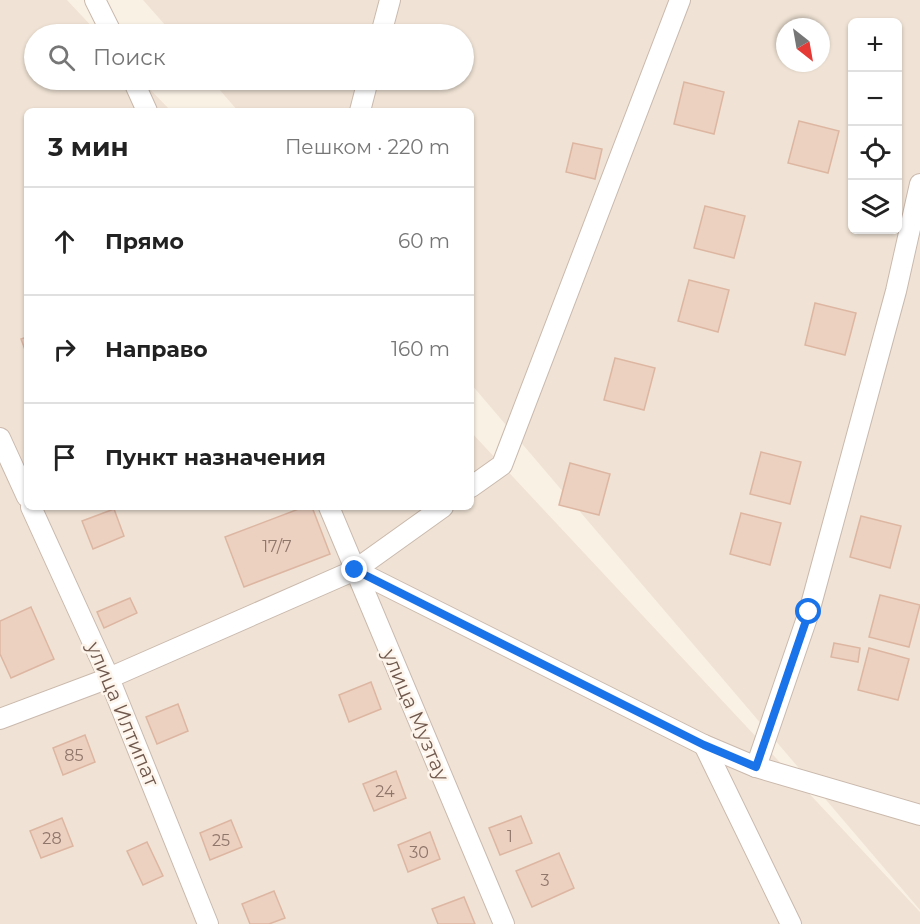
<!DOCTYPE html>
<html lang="ru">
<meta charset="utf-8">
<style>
:root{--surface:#fff;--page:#f6f6f6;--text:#222;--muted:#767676;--line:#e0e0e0}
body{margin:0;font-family:Montserrat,sans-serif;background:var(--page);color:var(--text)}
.controls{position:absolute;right:18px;top:18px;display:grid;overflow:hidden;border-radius:9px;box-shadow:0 2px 4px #0004}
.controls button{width:54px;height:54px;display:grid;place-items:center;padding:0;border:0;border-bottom:2px solid var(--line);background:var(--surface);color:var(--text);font:30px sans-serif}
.compass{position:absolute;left:776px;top:18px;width:54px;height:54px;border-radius:50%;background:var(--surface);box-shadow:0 2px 4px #0004;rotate:149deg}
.stop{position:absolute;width:18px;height:18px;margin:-14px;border:4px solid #1a73e8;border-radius:50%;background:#fff}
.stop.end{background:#1a73e8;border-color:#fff;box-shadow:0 2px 6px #0008}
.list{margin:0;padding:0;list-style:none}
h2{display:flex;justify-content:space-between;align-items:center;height:78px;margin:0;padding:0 24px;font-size:26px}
h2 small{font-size:20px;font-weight:400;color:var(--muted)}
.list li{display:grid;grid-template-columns:39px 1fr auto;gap:18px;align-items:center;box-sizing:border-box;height:108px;padding:0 24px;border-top:2px solid var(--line)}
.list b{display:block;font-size:22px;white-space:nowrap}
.list em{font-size:20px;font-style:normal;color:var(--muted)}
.icon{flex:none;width:33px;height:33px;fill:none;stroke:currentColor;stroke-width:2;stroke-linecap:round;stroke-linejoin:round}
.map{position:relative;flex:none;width:920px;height:924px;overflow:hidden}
.search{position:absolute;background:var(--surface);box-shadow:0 2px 4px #0004;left:24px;top:24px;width:450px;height:66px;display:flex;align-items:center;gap:15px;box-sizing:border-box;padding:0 21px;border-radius:33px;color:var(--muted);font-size:22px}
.panel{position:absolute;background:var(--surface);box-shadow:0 2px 4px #0004;left:24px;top:108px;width:450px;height:402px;border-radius:9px}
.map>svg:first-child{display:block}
.residential{fill:#f0e3d5;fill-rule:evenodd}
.building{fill:#ecd0c0;stroke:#ddb6a2;stroke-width:1.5}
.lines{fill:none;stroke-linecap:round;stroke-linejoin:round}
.street-casing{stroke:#cab9ad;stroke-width:22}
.street{stroke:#fff;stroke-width:20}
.route{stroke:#1a73e8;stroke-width:8}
.labels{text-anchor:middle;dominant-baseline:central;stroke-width:5;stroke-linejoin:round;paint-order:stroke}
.number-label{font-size:16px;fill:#8f766a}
.street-label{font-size:20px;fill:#70584d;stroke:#fdf5eb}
</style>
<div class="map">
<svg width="920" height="924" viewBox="0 0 920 924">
<rect width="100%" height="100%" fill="#faf1e5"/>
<g class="residential">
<polygon points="0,0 67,0 99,34 34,34 34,80 141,80 171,111 27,111 27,507 471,507 471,432 920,912 920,924 0,924"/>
<path d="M143,0h777v910l-449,-526v-273h-233l-27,-31h253v-46h-291zM852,22h46v208h-46zM785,27h36v36h-36z"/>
</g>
<g class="building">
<polygon points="684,82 724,92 714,134 674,124"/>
<polygon points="799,121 839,131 828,173 788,163"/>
<polygon points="573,143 602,149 595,179 566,172"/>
<polygon points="705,206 745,216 734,258 694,248"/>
<polygon points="689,280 729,290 718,332 678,321"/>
<polygon points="815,303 856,313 845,355 805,345"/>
<polygon points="27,337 27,355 21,339"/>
<polygon points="615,358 655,368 644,410 604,400"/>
<polygon points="761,452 801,462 790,504 750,494"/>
<polygon points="570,463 610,474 599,515 559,505"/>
<polygon points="304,507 312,507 330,554 244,587 225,537"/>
<polygon points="114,509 124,536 93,549 82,521"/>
<polygon points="741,513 781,523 770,565 730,554"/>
<polygon points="861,516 901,526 890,568 850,557"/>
<polygon points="880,595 920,605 909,647 869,637"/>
<polygon points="130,598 137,613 104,628 97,612"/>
<polygon points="31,607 54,659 11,678 0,654 0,621"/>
<polygon points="834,643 860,648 858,662 831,657"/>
<polygon points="869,648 909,659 898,700 858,690"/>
<polygon points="371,682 381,709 349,722 339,695"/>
<polygon points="178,704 188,731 157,744 146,717"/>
<polygon points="85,735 95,762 63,775 53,748"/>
<polygon points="396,771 406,798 374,811 363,784"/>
<polygon points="521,816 532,843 500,855 489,828"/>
<polygon points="62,818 73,846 41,858 30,831"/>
<polygon points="231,820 242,847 210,860 200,833"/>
<polygon points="430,832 440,859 408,872 398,845"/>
<polygon points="147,842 163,876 143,885 127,851"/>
<polygon points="559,853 574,888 532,907 516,871"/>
<polygon points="274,891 285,918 269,924 250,924 242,904"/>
<polygon points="464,897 475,924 438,924 432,909"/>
</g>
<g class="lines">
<g class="street-casing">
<g id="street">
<polyline points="95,0 112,34"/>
<polyline points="381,34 390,0"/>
<polyline points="133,80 147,111"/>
<polyline points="360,111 368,80"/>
<polyline points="0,438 27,497"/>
<polyline points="471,487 502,465 680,0"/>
<polyline points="31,507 109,678 208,924"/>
<polyline points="329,507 504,924"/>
<polyline points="355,570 704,745 756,767 920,815"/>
<polyline points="0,719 109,678 355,570 443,507"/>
<polyline points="704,745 791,924"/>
<polyline points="756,767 809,612 896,291 920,184"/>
</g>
</g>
<use href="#street" class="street"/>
</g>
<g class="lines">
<polyline class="route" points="355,570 704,745 756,767 809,612"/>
</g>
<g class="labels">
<g class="number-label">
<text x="277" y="546">17/7</text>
<text x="74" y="755">85</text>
<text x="385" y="791">24</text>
<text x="510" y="836">1</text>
<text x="52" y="838">28</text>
<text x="221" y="840">25</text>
<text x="419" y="852">30</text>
<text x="545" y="880">3</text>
</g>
<g class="street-label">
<text transform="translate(123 714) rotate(67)">улица Илтипат</text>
<text transform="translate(416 715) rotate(67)">улица Музтау</text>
</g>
</g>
</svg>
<div class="controls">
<button>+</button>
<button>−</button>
<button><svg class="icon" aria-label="locate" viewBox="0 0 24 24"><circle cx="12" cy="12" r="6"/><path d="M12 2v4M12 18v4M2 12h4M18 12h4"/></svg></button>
<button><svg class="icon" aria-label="layers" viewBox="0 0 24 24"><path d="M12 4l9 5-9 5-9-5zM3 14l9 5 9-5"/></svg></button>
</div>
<svg class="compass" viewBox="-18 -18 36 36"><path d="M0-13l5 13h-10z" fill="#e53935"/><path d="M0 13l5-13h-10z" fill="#767676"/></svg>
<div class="stop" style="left:809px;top:612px"></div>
<div class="stop end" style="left:355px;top:570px"></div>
<div class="search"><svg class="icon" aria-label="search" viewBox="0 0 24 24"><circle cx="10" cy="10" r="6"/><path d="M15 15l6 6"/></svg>Поиск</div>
<section class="panel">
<h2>3 мин<small>Пешком · 220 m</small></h2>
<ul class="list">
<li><svg class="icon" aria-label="ahead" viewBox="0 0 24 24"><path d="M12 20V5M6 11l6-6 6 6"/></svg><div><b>Прямо</b></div><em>60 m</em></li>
<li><svg class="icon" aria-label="right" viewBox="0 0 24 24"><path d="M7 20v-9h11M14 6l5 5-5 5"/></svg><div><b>Направо</b></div><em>160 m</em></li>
<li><svg class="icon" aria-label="arrive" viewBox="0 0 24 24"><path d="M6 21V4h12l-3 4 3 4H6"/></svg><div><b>Пункт назначения</b></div></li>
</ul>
</section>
</div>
